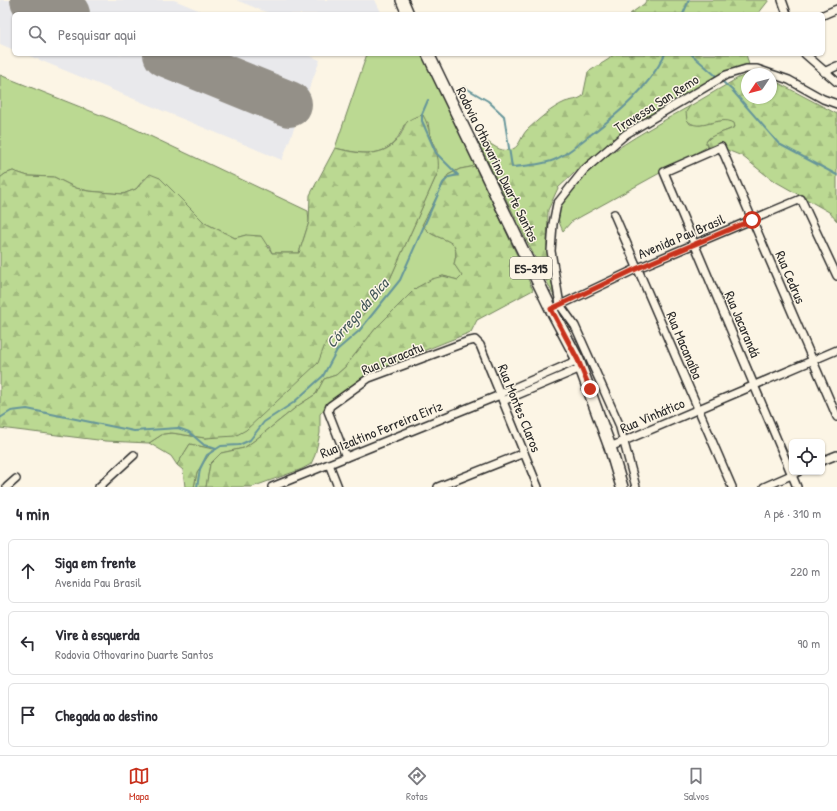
<!DOCTYPE html>
<html lang="pt">
<meta charset="utf-8">
<style>
:root{--surface:#fff;--page:#f2f2f3;--text:#2b2b33;--muted:#7c7c81;--line:#e1e1e2;--accent:#c8321e}
body{margin:0;font-family:"Patrick Hand",sans-serif;background:var(--page);color:var(--text)}
.controls{position:absolute;right:12px;bottom:12px;display:grid;overflow:hidden;border-radius:6px;box-shadow:0 1px 3px #0004}
.controls button{width:36px;height:36px;display:grid;place-items:center;padding:0;border:0;border-bottom:1px solid var(--line);background:var(--surface);color:var(--text);font:20px sans-serif}
.compass{position:absolute;left:741px;top:68px;width:36px;height:36px;border-radius:50%;background:var(--surface);box-shadow:0 1px 3px #0004;rotate:235deg}
.stop{position:absolute;width:12px;height:12px;margin:-9px;border:3px solid #c8321e;border-radius:50%;background:#fff}
.stop.end{background:#c8321e;border-color:#fff;box-shadow:0 1px 4px #0008}
.list{margin:0;padding:0;list-style:none}
h2{display:flex;justify-content:space-between;align-items:center;height:52px;margin:0;padding:0 16px;font-size:17px}
h2 small{font-size:13px;font-weight:400;color:var(--muted)}
.list li{display:grid;grid-template-columns:26px 1fr auto;gap:12px;align-items:center;box-sizing:border-box;height:64px;margin:0 8px 8px;padding:0 8px;border:1px solid var(--line);border-radius:6px}
.list b{display:block;font-size:15px;white-space:nowrap}
.list p{margin:0;font-size:13px;white-space:nowrap;color:var(--muted)}
.list em{font-size:13px;font-style:normal;color:var(--muted)}
.icon{flex:none;width:22px;height:22px;fill:none;stroke:currentColor;stroke-width:2;stroke-linecap:round;stroke-linejoin:round}
.map{position:relative;flex:none;width:837px;height:487px;overflow:hidden}
.search{position:absolute;background:var(--surface);box-shadow:0 1px 3px #0004;left:12px;right:12px;top:12px;height:44px;display:flex;align-items:center;gap:10px;box-sizing:border-box;padding:0 14px;border-radius:6px;color:var(--muted);font-size:15px}
.sheet{height:268px;background:var(--surface)}
nav{display:flex;justify-content:space-around;align-items:center;box-sizing:border-box;height:56px;border-top:1px solid var(--line);background:var(--surface);font-size:11px;color:var(--muted)}
nav a{display:grid;justify-items:center;gap:2px}
nav .on{color:var(--accent)}
.map>svg:first-child{display:block}
.built{fill:#e9e9ec}
.grass{fill:#bbd992;stroke:#73825e}
.forest{fill:url(#forest-firs);stroke:#73825e}
.lines{fill:none;stroke-linecap:round;stroke-linejoin:round}
.stream{stroke:#65959a;stroke-width:2}
.runway{stroke:#949088;stroke-width:46}
.minor-casing{stroke:#2b2b2b;stroke-width:10}
.primary-casing{stroke:#2b2b2b;stroke-width:14}
.minor{stroke:#fcf5e5;stroke-width:7}
.primary{stroke:#fcf5e5;stroke-width:11}
.route{stroke:#c8321e;stroke-width:5}
.labels{text-anchor:middle;dominant-baseline:central;stroke-width:3;stroke-linejoin:round;paint-order:stroke}
.shield{fill:#fcf5e5;stroke:#6a6863;stroke-width:1}
.shield-label{font-size:13px;font-weight:bold;fill:#2b2b2b}
.street-label{font-size:14px;fill:#2b2b2b;stroke:#fcf5e5}
.water-label{font-size:15px;font-style:italic;fill:#435759;stroke:#fcf5e5}
</style>
<div class="map">
<svg width="837" height="487" viewBox="0 0 837 487">
<defs>
<pattern id="forest-firs" width="22" height="20" patternUnits="userSpaceOnUse"><rect width="22" height="20" fill="#bbd992"/><path d="M5 1l3.5 6h-7zM16 11l3.5 6h-7z" fill="#a1ba7e"/></pattern>
</defs>
<rect width="100%" height="100%" fill="#fcf5e5"/>
<filter id="ink" filterUnits="userSpaceOnUse"><feTurbulence type="fractalNoise" baseFrequency=".025" numOctaves="2"/><feDisplacementMap in="SourceGraphic" scale="8" xChannelSelector="R" yChannelSelector="G"/><feConvolveMatrix kernelMatrix="1 2 1 2 8 2 1 2 1" color-interpolation-filters="sRGB"/></filter>
<g filter="url(#ink)">
<g class="built">
<polygon points="0,0 174,0 208,14 14,14 14,50 0,44"/>
<polygon points="236,0 375,0 382,14 271,14"/>
<polygon points="25,54 306,54 320,60 282,160"/>
</g>
<g class="grass">
<path d="M367,54h55l54,112 -16,3 -12,6 -25,50c2,2 5,7 9,9 15,8 29,6 22,30l9,12 -5,4 -15,-4 -27,12 -40,40 -31,39 -9,8 -12,4 -8,15 -17,11 -44,35 -11,8 -23,5 -11,11 -4,23h-12l3,-15 15,-23 -22,-5 -13,21 -6,-9 -22,-13 14,-9 9,-1 33,5 19,-2 98,-85 4,-9 6,-5 9,-2 20,-18 29,-38 48,-107 -1,-21 -7,-14 -2,-15 -24,3c-13,35 -38,30 -69,23z"/>
<polygon points="0,75 133,128 308,211 309,222 299,253 272,253 269,246 246,235 235,238 205,223 160,178 144,179 136,189 123,194 89,191 76,188 54,177 28,176 13,171 5,174 0,178"/>
<path d="M690,106c-4,6 -5,11 0,18l10,1 28,-6 7,4v4l-26,11 -3,4 1,5 -136,75 -8,9c-3,-6 -6,-13 -5,-20 8,-39 98,-86 132,-105z"/>
</g>
<g class="forest">
<polygon points="647,0 769,0 758,14 630,14 644,4"/>
<path d="M613,54h133l3,11 -10,3 -132,79 -21,15 -28,26 -10,22 -1,35 7,51 -75,-152 7,-3c7,4 14,11 23,9 11,-1 11,-13 18,-20 11,-10 24,-22 38,-28 6,-2 13,-2 18,-6l5,-24 21,-13z"/>
<path d="M747,75v23h24v-19l66,35v107l-8,-9 -58,-33 -29,-23 -15,-6 -20,-3 -1,-5c6,-9 19,-9 29,-15l-1,-4c-15,-9 -35,11 -47,-3l-1,-8 4,-6 48,-28z"/>
<path d="M423,115c4,7 5,12 7,20 4,17 10,17 8,37l-48,107 -29,38 -20,18 -9,2 -6,5 -8,21 -72,67 -11,6 -30,2 -33,-5 -9,1 -14,9 -43,-2 -106,-13v-250l5,-4 8,-3 15,5 26,1 22,11 12,3 35,3 13,-5 14,-15 10,4 45,45 30,15 11,-3 15,1 11,17h27l10,-31 1,-27 25,-47c20,5 46,11 61,-7 12,-13 3,-21 27,-26z"/>
<path d="M476,166l57,124 -56,30 -6,12 -68,27 -43,20 -29,22 -11,13v19l-5,22 -4,9 -9,5 -50,18h-46l4,-23 11,-11 23,-5 11,-8 44,-35 17,-11 8,-15 12,-4 9,-8 31,-39 40,-40 16,-9 11,-3 15,4 4,-4 -8,-12c7,-24 -7,-22 -22,-30 -4,-2 -7,-6 -10,-9l26,-50 12,-6z"/>
<polygon points="190,444 213,449 197,472 194,487 185,487 183,470 177,465"/>
</g>
<g class="lines">
<g class="stream">
<polyline points="683,14 689,0"/>
<polyline points="691,54 732,90 779,144 837,175"/>
<path d="M464,87l24,14 16,15 8,51c14,-1 29,-2 42,-7 13,-5 24,-16 35,-24 30,-23 59,-47 76,-82"/>
<polyline points="0,418 11,411 27,409 134,431 178,428 189,432 204,445 216,449"/>
<polyline points="197,487 200,469 207,455 221,446 239,445 250,440 264,422 293,403 323,376 337,350 359,331 400,280 443,183 449,177 458,175 436,153 422,121 422,114 428,100"/>
</g>
<g class="runway">
<polyline points="33,0 67,14"/>
<polyline points="166,54 289,104"/>
</g>
<g class="minor-casing">
<g id="minor">
<polyline points="782,0 787,14"/>
<polyline points="823,15 837,9"/>
<polyline points="805,54 837,82"/>
<polyline points="824,72 837,66"/>
<polyline points="614,214 732,487"/>
<polyline points="556,307 638,268 801,199 837,276"/>
<polyline points="500,394 578,360"/>
<polyline points="503,401 581,368"/>
<polyline points="610,447 837,350"/>
<polyline points="346,457 328,411 330,406 369,378 466,342 475,340 480,345 538,487"/>
<polyline points="822,461 837,455"/>
<polyline points="329,464 338,487"/>
<polyline points="7,487 16,479"/>
<polyline points="99,487 134,455"/>
<polyline points="272,487 500,395"/>
<polyline points="438,487 524,453"/>
<polyline points="636,487 619,424 575,326 560,305 551,251 553,224 557,204 584,170 626,134 726,75 746,69 757,69 789,80 823,99 837,104"/>
<polyline points="764,487 798,472"/>
<polyline points="797,487 664,172 721,147 837,417"/>
</g>
</g>
<g class="primary-casing">
<g id="primary">
<polyline points="402,0 408,14"/>
<polyline points="428,54 551,309 578,360 610,447 622,487"/>
</g>
</g>
<use href="#minor" class="minor"/>
<use href="#primary" class="primary"/>
</g>
</g>
<g class="lines" filter="url(#ink)">
<polyline class="route" points="590,389 578,360 551,309 638,268 752,220"/>
</g>
<g class="labels">
<rect class="shield" x="510" y="257" width="42" height="22" rx="3"/>
<g class="shield-label">
<text x="531" y="268">ES-315</text>
</g>
<g class="street-label">
<text transform="translate(656 103) rotate(-32)">Travessa San Remo</text>
<text transform="translate(498 164) rotate(64)">Rodovia Othovarino Duarte Santos</text>
<text transform="translate(681 236) rotate(-23)">Avenida Pau Brasil</text>
<text transform="translate(791 277) rotate(67)">Rua Cedrus</text>
<text transform="translate(743 324) rotate(67)">Rua Jacarandá</text>
<text transform="translate(685 345) rotate(67)">Rua Macanaíba</text>
<text transform="translate(392 358) rotate(-22)">Rua Paracatu</text>
<text transform="translate(520 408) rotate(68)">Rua Montes Claros</text>
<text transform="translate(652 415) rotate(-23)">Rua Vinhático</text>
<text transform="translate(381 429) rotate(-22)">Rua Izaltino Ferreira Eiriz</text>
</g>
<g class="water-label">
<text transform="translate(357 313) rotate(-49)">Córrego da Bica</text>
</g>
</g>
</svg>
<div class="controls">
<button><svg class="icon" aria-label="locate" viewBox="0 0 24 24"><circle cx="12" cy="12" r="6"/><path d="M12 2v4M12 18v4M2 12h4M18 12h4"/></svg></button>
</div>
<svg class="compass" viewBox="-18 -18 36 36"><path d="M0-13l5 13h-10z" fill="#e53935"/><path d="M0 13l5-13h-10z" fill="#7c7c81"/></svg>
<div class="stop" style="left:752px;top:220px"></div>
<div class="stop end" style="left:590px;top:389px"></div>
<div class="search"><svg class="icon" aria-label="search" viewBox="0 0 24 24"><circle cx="10" cy="10" r="6"/><path d="M15 15l6 6"/></svg>Pesquisar aqui</div>
</div>
<section class="sheet">
<h2>4 min<small>A pé · 310 m</small></h2>
<ul class="list">
<li><svg class="icon" aria-label="ahead" viewBox="0 0 24 24"><path d="M12 20V5M6 11l6-6 6 6"/></svg><div><b>Siga em frente</b><p>Avenida Pau Brasil</p></div><em>220 m</em></li>
<li><svg class="icon" aria-label="left" viewBox="0 0 24 24"><path d="M17 20v-9H6M10 6l-5 5 5 5"/></svg><div><b>Vire à esquerda</b><p>Rodovia Othovarino Duarte Santos</p></div><em>90 m</em></li>
<li><svg class="icon" aria-label="arrive" viewBox="0 0 24 24"><path d="M6 21V4h12l-3 4 3 4H6"/></svg><div><b>Chegada ao destino</b></div></li>
</ul>
</section>
<nav>
<a class="on"><svg class="icon" aria-label="map" viewBox="0 0 24 24"><path d="M3 6l6-2 6 2 6-2v14l-6 2-6-2-6 2zM9 4v14M15 6v14"/></svg>Mapa</a>
<a><svg class="icon" aria-label="directions" viewBox="0 0 24 24"><path d="M12 3l9 9-9 9-9-9zM9 14v-3h6M13 9l2 2-2 2"/></svg>Rotas</a>
<a><svg class="icon" aria-label="saved" viewBox="0 0 24 24"><path d="M7 4h10v16l-5-4-5 4z"/></svg>Salvos</a>
</nav>
